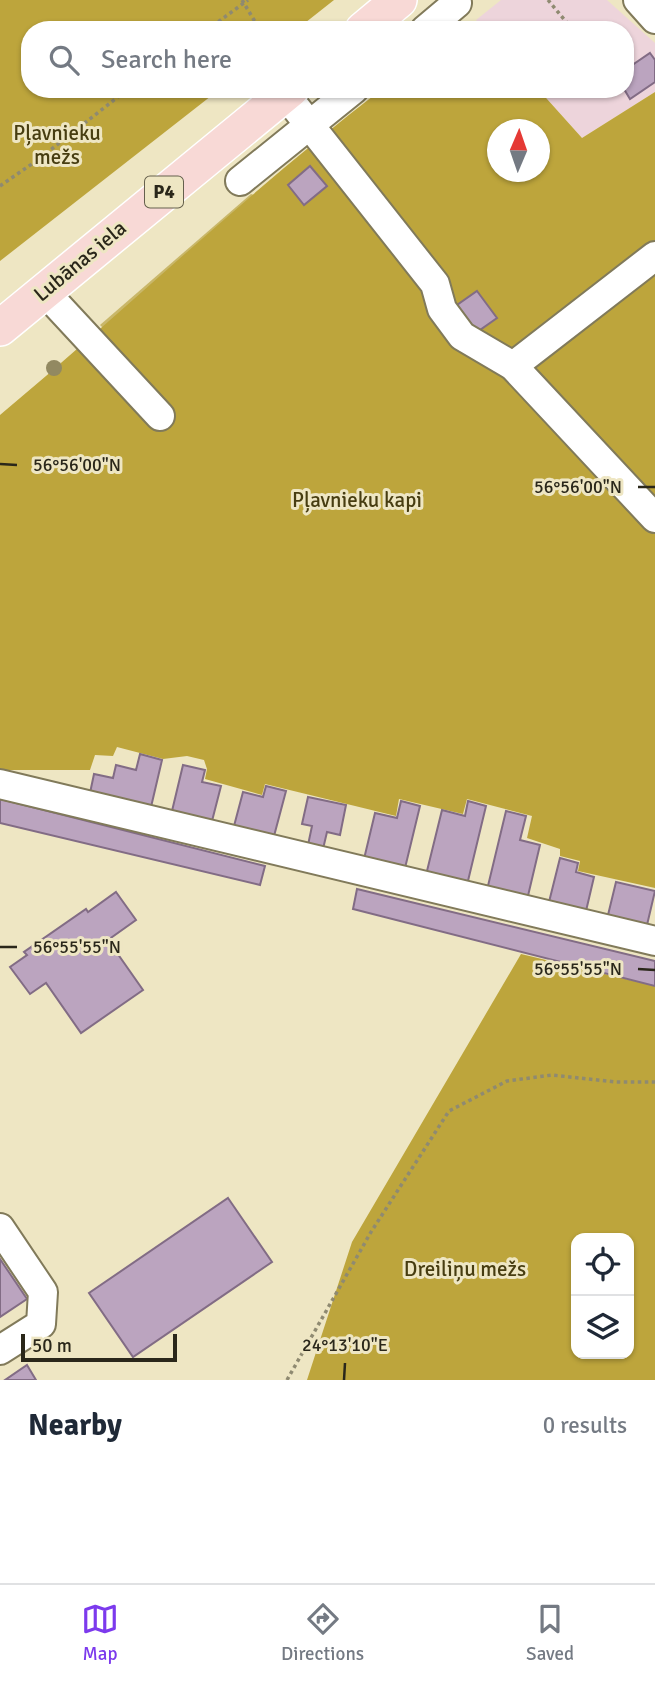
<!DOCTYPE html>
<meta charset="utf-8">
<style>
:root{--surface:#fff;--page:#f6f6f7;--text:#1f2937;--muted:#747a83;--line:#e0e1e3;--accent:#7c3aed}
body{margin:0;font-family:Signika,sans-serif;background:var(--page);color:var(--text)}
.controls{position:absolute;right:21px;bottom:21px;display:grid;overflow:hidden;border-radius:14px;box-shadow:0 2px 5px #0004}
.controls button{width:63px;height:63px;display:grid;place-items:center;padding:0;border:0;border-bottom:2px solid var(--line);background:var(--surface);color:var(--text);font:35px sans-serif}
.compass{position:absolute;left:487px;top:119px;width:63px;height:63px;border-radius:50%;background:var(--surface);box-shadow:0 2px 5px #0004;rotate:2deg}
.scale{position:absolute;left:21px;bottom:18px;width:156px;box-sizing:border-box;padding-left:7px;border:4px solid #2a271a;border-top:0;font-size:19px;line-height:24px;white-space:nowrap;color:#2a271a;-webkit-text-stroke:5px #eee6c3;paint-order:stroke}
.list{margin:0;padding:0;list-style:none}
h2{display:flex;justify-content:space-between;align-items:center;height:91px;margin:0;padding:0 28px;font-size:30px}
h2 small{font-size:23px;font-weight:400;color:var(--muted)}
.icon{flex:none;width:38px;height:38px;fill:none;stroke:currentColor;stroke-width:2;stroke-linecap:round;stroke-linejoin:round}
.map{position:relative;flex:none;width:655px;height:1380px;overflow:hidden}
.search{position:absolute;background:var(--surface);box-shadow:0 2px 5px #0004;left:21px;right:21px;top:21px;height:77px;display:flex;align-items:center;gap:18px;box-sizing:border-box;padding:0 24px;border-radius:28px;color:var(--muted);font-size:26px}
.sheet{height:203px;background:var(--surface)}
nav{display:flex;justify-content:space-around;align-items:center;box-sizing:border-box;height:98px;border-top:2px solid var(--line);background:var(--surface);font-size:19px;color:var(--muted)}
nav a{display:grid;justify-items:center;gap:4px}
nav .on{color:var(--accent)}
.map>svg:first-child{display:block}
.commercial{fill:#edd4db}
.green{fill:#c9b769}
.forest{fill:#bda53c;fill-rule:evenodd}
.building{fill:#bba4bf;stroke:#826c85;stroke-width:2}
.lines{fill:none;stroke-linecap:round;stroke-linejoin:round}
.minor-casing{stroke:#817a5a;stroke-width:32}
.major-casing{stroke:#fff;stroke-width:38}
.path{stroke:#8f8a71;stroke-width:3.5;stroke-dasharray:3.5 3.5;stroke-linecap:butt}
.minor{stroke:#fff;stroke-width:28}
.major{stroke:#f8d9d6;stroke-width:35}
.tree{fill:#928961}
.ticks{fill:none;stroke:#2a271a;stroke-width:2.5}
.labels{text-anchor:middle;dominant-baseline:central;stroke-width:6;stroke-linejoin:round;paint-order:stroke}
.shield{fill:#eee6c3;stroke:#65604d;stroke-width:2}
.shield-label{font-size:19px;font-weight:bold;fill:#2a271a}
.park-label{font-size:21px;fill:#473d11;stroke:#eee6c3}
.street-label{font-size:21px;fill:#2a271a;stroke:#eee6c3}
.ticks-label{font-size:18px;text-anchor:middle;fill:#2a271a;stroke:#eee6c3;stroke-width:6;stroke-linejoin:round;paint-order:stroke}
</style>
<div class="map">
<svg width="655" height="1380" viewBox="0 0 655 1380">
<rect width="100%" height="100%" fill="#eee6c3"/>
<polygon class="commercial" points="501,0 607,0 655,43 655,92 582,138 538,89 625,89 625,30 485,30 476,20"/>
<polygon class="green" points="251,194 254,195 103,328 100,325"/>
<g class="forest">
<polygon points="0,0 334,0 296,30 30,30 30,89 220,89 0,261"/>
<path d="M382,89h156l44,49 73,-46v796l-77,-17 2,-10 -20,-5v-7l-33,-11 5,-22 -65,-17 -4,15 -64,-15 -3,17 -131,-32 -3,11 -57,-16 2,-10 -3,-9 -17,-4 -24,3 -46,-12 -4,9 -18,-1 -5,15h-90v-355c128,-107 249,-224 382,-326zM498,130h42v42h-42z"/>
<path d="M521,954l134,32v394h-348l45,-138zM576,1238h53v116h-53z"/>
</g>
<g class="building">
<polygon points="650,53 655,60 655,82 630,99 624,89 625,70"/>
<polygon points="310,166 327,186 304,205 288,185"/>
<polygon points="477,291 497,318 477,332 457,305"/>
<polygon points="140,754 162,760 151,807 90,793 94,774 113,778 116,765 136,770"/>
<polygon points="183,765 205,770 202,782 221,786 212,821 172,811"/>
<polygon points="266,786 286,791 274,836 234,826 243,792 263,797"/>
<polygon points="308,797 346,805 340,835 327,832 323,849 308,845 312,826 302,824"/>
<polygon points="0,799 265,866 260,885 0,823"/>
<polygon points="401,801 420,806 405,868 364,859 375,813 397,818"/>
<polygon points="468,801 486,806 467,885 426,875 442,810 465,816"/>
<polygon points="506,811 526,816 520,840 540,845 527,900 487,890"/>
<polygon points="560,858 578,863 576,872 594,877 586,911 549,902"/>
<polygon points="616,882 655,891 647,925 608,915"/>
<polygon points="357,889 655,961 655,986 353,909"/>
<polygon points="116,892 136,920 108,940 143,990 81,1033 46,983 30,994 10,967 27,955 24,952 86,909 88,912"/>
<polygon points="228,1198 272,1262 133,1357 89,1293"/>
<polygon points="0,1259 27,1299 0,1317"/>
<polygon points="27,1365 36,1380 5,1380"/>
</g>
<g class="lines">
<g class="minor-casing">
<g id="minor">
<polyline points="638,0 655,19"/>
<polyline points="425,30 457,3"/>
<polyline points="285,94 435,284 442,309 462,336 513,366 655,518"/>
<polyline points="240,181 354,89"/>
<polyline points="44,291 160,416"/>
<polyline points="513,366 655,256"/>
<polyline points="0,784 655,941"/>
<polyline points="0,1228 43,1292 41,1324 0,1350"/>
</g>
</g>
<g class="major-casing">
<g id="major">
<polyline points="363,30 399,0"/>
<polyline points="0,328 291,89"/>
</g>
</g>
<g class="path">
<polyline points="242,0 260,30"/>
<polyline points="548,0 573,30"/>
<polyline points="207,30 248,0"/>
<polyline points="0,186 39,159 128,89"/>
<polyline points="287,1380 371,1232 449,1111 507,1081 552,1075 616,1082 655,1082"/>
</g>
<use href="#minor" class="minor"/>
<use href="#major" class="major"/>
</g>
<circle class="tree" cx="54" cy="368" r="8"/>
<path class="ticks" d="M0,464l17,1M638,487h17M0,947h17M638,969l17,1M344,1380l1,-17"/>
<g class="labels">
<rect class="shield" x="145" y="176.5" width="38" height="31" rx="5"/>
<g class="shield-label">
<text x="164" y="192">P4</text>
</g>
<g class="park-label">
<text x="57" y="133">Pļavnieku<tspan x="57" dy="24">mežs</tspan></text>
<text x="357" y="500">Pļavnieku kapi</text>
<text x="465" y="1269">Dreiliņu mežs</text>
</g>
<g class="street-label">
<text transform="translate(80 261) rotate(-40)">Lubānas iela</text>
</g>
</g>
<g class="ticks-label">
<text x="77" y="471">56°56'00"N</text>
<text x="578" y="493">56°56'00"N</text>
<text x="77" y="953">56°55'55"N</text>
<text x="578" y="975">56°55'55"N</text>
<text x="345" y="1351">24°13'10"E</text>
</g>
</svg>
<div class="controls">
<button><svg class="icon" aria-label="locate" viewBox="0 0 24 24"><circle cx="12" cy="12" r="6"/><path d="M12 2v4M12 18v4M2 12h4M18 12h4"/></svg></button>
<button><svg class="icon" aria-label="layers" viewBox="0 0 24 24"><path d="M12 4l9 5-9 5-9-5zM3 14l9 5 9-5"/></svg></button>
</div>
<svg class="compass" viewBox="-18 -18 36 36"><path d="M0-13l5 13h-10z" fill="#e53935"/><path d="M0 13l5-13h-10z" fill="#747a83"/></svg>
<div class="scale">50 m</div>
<div class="search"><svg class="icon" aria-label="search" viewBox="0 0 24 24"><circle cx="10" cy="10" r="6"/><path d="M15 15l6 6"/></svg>Search here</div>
</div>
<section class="sheet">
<h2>Nearby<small>0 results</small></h2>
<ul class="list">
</ul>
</section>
<nav>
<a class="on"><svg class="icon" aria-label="map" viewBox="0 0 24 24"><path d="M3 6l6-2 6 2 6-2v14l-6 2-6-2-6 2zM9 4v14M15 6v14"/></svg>Map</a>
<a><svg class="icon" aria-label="directions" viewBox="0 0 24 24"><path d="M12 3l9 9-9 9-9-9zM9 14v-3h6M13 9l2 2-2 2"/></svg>Directions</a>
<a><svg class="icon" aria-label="saved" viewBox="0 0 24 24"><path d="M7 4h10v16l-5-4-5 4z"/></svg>Saved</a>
</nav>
